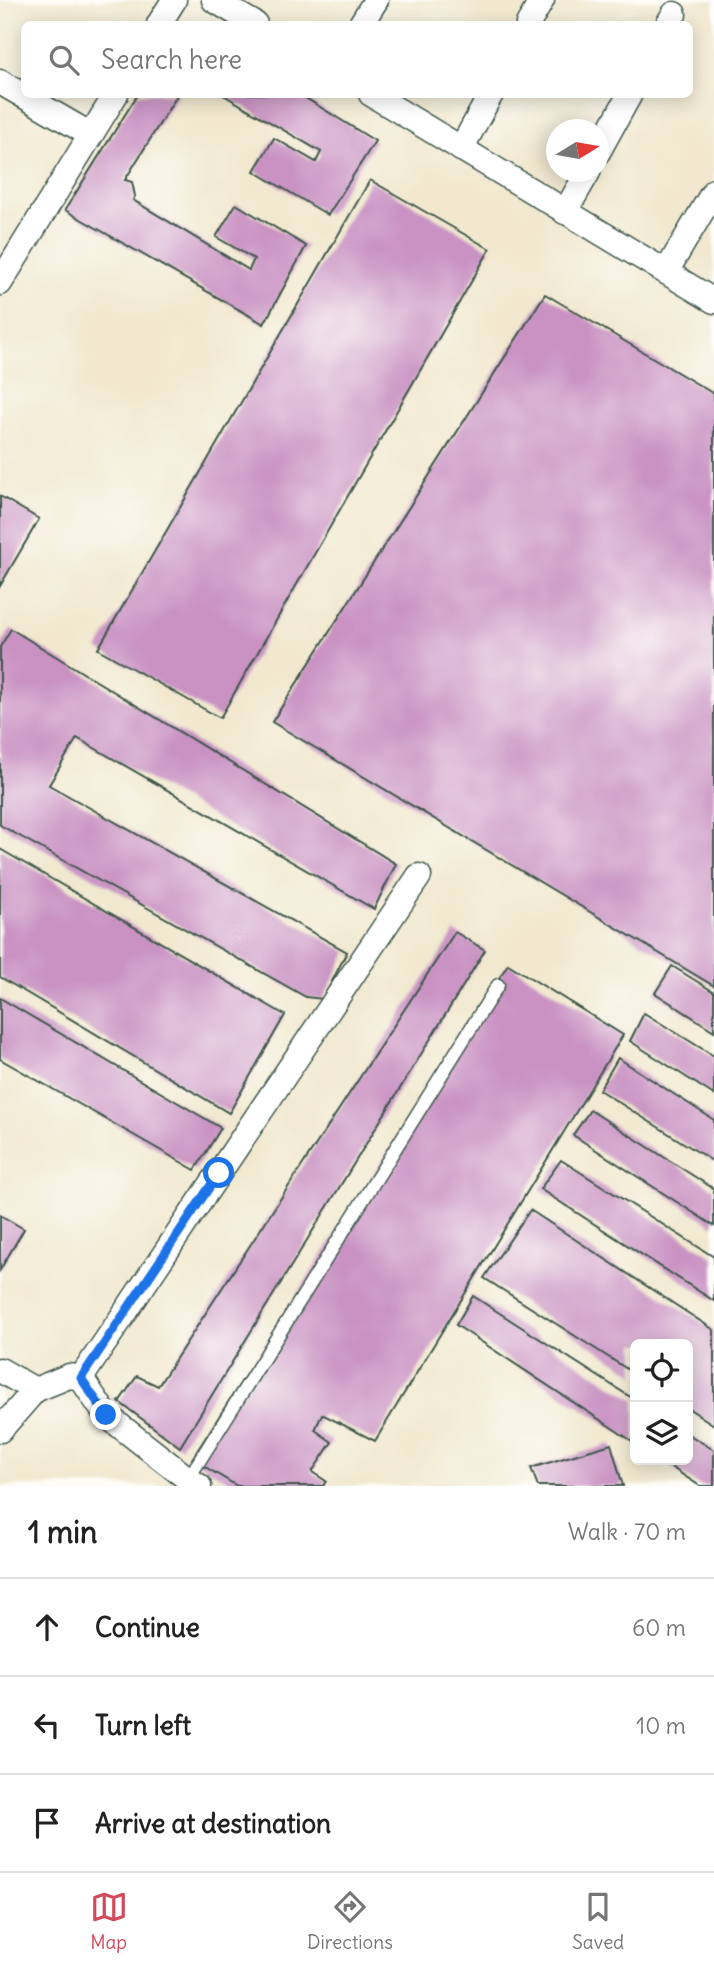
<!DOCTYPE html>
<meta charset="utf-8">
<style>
:root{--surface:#fff;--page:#f6f6f6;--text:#222;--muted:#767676;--line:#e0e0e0;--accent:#d1495b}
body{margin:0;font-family:Delius,sans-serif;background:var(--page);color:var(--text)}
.controls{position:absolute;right:21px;bottom:21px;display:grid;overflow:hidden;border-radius:10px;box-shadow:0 4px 18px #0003}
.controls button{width:63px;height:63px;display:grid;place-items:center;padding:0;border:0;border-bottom:2px solid var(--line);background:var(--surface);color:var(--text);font:35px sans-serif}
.compass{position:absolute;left:546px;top:119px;width:63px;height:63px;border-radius:50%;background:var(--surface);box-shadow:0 4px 18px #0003;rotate:79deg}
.stop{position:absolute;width:21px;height:21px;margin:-16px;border:5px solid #1a73e8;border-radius:50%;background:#fff}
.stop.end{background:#1a73e8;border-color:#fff;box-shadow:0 2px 7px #0008}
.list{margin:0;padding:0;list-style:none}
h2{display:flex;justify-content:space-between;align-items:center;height:91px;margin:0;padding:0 28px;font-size:30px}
h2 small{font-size:23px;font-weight:400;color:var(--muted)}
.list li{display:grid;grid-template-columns:46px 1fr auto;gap:21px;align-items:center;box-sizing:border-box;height:98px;padding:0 28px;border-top:2px solid var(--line)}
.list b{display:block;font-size:26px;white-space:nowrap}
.list em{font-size:23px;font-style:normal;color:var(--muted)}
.icon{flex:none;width:38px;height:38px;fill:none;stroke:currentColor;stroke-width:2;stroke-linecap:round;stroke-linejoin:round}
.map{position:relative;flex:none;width:714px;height:1486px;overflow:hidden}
.search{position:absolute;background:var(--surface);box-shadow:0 4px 18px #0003;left:21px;right:21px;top:21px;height:77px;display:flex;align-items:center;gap:18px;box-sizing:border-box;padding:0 24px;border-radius:10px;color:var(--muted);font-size:26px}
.sheet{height:385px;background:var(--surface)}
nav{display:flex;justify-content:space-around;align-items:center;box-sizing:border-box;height:98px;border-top:2px solid var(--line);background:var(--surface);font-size:19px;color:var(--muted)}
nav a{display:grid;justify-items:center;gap:4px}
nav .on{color:var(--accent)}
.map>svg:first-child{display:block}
.building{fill:#c992c3}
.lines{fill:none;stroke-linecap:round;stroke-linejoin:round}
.service-casing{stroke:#3e574b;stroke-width:15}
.minor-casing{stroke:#3e574b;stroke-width:27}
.service{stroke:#fff;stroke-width:12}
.minor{stroke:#fff;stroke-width:24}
.route{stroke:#1a73e8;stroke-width:9}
</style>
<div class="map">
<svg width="714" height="1486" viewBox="0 0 714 1486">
<rect width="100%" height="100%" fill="#fdfcf7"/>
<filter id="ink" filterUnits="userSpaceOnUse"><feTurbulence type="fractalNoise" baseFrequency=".0143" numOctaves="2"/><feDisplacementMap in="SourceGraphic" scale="14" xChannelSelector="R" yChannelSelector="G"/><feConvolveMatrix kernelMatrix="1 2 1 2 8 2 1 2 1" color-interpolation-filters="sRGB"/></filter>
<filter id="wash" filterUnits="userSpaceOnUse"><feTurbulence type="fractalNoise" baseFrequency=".00686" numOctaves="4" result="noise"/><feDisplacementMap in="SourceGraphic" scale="28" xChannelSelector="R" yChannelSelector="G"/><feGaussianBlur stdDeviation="1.57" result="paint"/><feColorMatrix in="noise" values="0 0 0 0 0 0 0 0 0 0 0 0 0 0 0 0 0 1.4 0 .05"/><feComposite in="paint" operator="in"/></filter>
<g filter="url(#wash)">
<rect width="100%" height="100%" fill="#f1e8cf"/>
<g id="blocks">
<g class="building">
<polygon points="138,94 178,94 125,180 132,182 135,196 133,200 249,270 254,259 216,237 236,204 306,246 264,324 65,210"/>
<polygon points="222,94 299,94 375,141 328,215 254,171 274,138 316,162 321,152"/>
<polygon points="370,180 490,249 220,718 98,649"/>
<polygon points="545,294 714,394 714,986 272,722"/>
<polygon points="0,496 39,519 0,586"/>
<polygon points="11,629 396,864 374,909 77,738 49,785 347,952 323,999 306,997 0,825 0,647"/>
<polygon points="0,849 285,1015 229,1113 0,977"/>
<polygon points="455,932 485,950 180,1447 119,1402 137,1376 158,1386"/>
<polygon points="508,964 623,1035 375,1441 322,1414 315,1430 332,1442 312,1472 326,1481 323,1486 237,1486 192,1459"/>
<polygon points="672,966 714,992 714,1031 655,993"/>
<polygon points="0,998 221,1128 195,1170 0,1059"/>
<polygon points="644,1013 714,1056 714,1095 630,1041"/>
<polygon points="618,1058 714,1120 714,1162 599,1090"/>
<polygon points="590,1110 714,1189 714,1226 573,1135"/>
<polygon points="561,1160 714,1257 714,1301 540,1189"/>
<polygon points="530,1210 714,1330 714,1425 688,1408 688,1344 635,1344 635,1374 484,1278"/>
<polygon points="0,1215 24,1229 0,1270"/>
<polygon points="473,1296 635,1400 635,1443 456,1325"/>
<polygon points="688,1434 714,1450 714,1486 700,1486 660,1460 688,1460"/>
<polygon points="611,1444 623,1486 538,1486 531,1468"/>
</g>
</g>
</g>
<g filter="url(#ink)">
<use href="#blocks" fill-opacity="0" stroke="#3e574b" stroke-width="2"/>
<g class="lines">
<g class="service-casing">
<polyline id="service" points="188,1479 498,985"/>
</g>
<g class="minor-casing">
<g id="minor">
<polyline points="214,0 255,24"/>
<polyline points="159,24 174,0"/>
<polyline points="361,24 376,0"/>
<polyline points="528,24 542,0"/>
<polyline points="668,24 674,14"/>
<polyline points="0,82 91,135"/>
<polyline points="371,94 714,301"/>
<polyline points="461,149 491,94"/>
<polyline points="598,152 630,94"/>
<polyline points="565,212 588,172"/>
<polyline points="666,272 714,191"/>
<polyline points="0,283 116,94"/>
<polyline points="0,1370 35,1390 0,1430"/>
<polyline points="81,1378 419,876"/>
<polyline points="35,1390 69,1376 81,1378 106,1415 188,1479 199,1486"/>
</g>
</g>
<use href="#service" class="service"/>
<use href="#minor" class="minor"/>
</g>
</g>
<g class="lines" filter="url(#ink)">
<polyline class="route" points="106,1415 81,1378 219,1173"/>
</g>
</svg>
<div class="controls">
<button><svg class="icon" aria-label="locate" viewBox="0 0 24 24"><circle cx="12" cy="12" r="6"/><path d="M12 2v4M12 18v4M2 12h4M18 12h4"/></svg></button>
<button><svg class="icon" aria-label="layers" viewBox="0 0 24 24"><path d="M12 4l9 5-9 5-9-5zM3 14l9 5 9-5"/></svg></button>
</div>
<svg class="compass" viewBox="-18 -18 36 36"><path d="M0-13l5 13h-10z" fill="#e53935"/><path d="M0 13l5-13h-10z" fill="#767676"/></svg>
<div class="stop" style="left:219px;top:1173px"></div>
<div class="stop end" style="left:106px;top:1415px"></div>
<div class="search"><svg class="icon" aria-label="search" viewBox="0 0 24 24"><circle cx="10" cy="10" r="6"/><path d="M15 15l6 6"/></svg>Search here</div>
</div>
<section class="sheet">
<h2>1 min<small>Walk · 70 m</small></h2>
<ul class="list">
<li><svg class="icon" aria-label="ahead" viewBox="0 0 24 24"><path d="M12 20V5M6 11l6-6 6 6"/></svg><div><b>Continue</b></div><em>60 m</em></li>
<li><svg class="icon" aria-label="left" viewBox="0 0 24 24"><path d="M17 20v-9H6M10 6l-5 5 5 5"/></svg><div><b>Turn left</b></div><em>10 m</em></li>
<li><svg class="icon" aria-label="arrive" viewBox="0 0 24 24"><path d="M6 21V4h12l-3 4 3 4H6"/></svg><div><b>Arrive at destination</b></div></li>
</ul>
</section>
<nav>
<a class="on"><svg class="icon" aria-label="map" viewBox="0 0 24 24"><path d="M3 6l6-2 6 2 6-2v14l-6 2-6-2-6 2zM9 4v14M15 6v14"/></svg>Map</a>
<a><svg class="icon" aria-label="directions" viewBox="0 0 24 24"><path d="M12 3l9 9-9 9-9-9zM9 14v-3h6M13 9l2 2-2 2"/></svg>Directions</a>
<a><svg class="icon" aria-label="saved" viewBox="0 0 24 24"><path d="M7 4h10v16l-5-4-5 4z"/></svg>Saved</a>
</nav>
